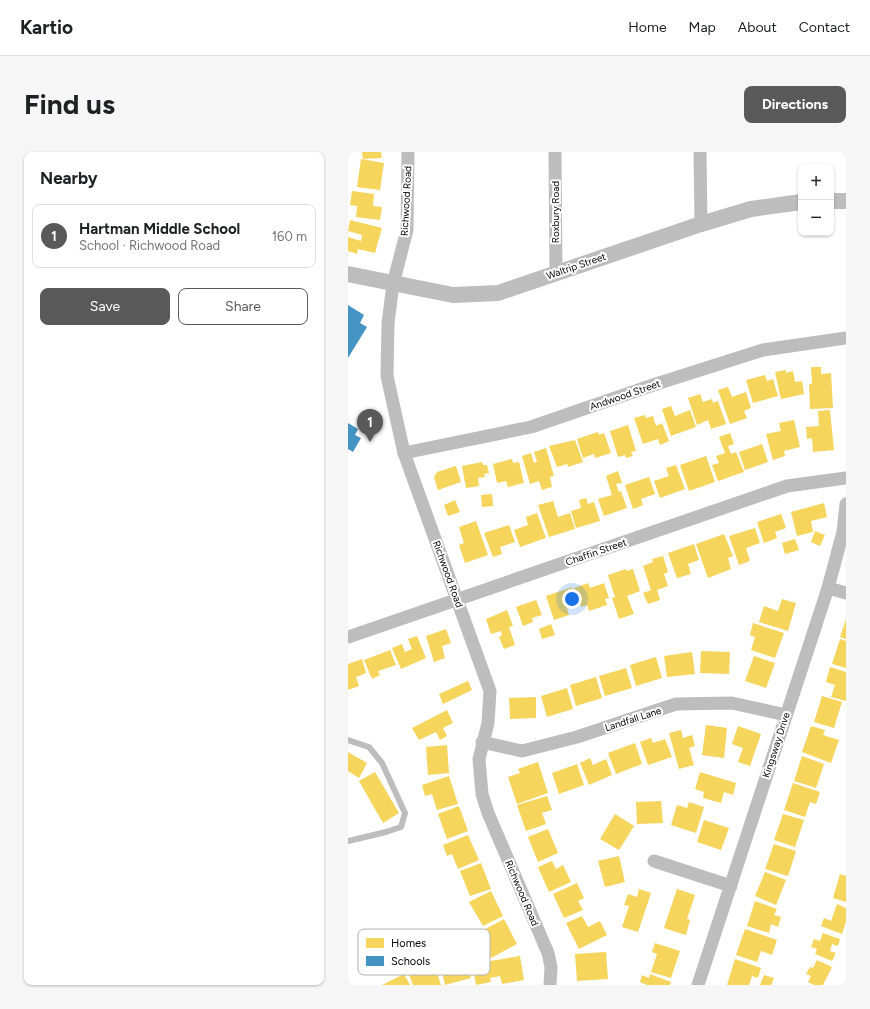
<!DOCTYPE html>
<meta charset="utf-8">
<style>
:root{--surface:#fff;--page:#f6f6f6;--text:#202124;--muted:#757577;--line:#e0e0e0;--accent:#595959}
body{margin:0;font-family:Figtree,sans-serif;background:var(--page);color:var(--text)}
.controls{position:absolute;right:12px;top:12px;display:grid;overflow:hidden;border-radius:8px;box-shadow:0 1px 3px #0004}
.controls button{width:36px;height:36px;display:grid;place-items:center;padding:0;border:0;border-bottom:1px solid var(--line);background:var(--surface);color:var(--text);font:20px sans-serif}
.you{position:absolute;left:224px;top:447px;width:14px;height:14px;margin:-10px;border:3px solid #fff;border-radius:50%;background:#1a73e8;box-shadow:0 0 0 6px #1a73e833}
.badge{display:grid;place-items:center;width:26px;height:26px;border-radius:50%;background:var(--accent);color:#fff;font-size:13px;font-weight:700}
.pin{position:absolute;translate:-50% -33px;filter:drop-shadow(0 1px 2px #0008)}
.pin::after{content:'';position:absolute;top:21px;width:14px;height:12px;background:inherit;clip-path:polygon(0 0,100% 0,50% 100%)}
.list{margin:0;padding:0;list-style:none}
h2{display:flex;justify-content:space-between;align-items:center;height:52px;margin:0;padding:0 16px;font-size:17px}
h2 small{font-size:13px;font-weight:400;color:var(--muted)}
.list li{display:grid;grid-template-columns:26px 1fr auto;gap:12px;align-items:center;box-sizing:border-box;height:64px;margin:0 8px 8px;padding:0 8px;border:1px solid var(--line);border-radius:8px}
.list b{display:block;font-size:15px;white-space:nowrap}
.list p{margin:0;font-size:13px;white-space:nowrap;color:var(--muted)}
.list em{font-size:13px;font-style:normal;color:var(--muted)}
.actions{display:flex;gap:8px;padding:12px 16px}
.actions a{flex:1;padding:9px 0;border:1px solid var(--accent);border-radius:8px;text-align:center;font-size:14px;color:var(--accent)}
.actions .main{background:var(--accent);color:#fff}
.map{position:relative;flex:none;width:498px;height:833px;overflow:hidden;border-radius:8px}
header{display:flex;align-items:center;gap:24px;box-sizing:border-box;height:56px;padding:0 20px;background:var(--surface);border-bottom:1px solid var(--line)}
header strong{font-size:19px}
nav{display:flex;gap:22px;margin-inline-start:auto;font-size:14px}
.intro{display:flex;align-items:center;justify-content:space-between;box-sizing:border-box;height:96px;padding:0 24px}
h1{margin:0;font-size:28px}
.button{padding:10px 18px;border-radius:8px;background:var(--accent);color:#fff;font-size:14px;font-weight:700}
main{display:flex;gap:24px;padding:0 24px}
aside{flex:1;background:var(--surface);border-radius:8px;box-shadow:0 1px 3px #0004}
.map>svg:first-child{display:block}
.homes{fill:#f6d55c}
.schools{fill:#4393c3}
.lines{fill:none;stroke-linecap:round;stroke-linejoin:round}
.service{stroke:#bdbdbd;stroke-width:6}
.minor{stroke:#bdbdbd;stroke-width:13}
.tertiary{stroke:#bdbdbd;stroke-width:16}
.labels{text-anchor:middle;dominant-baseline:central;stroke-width:4;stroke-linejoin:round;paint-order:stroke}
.street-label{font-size:10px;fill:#000;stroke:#fff}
.key{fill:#fff;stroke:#b2b2b2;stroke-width:1}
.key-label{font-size:11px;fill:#000}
</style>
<header>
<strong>Kartio</strong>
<nav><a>Home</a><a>Map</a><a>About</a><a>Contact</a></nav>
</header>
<div class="intro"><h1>Find us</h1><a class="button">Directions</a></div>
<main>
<aside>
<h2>Nearby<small></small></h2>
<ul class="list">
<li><span class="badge">1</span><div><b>Hartman Middle School</b><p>School · Richwood Road</p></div><em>160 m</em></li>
</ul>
<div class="actions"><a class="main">Save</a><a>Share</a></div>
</aside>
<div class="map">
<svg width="498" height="833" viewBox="0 0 498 833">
<rect width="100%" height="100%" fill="#fff"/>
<g class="homes">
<polygon points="14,0 33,0 34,6 15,7"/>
<polygon points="13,7 36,11 32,38 9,35"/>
<polygon points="4,39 26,42 25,54 34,55 32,68 8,65 9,54 2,53"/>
<polygon points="2,68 34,76 27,101 10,97 9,102 0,99 0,85 13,89 14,83 0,79"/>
<polygon points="463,215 473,215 473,222 483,221 485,256 462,257 461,232 464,232"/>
<polygon points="438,218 438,221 445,219 447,230 454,229 456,242 433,247 427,220"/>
<polygon points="417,223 419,229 425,227 430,244 405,251 398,228"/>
<polygon points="380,235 384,245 398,240 403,256 396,259 399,266 382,272 370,238"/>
<polygon points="352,242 355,250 364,247 365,251 370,249 378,272 363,277 360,268 349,273 340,246"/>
<polygon points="323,254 327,264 342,258 348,275 323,284 314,257"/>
<polygon points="482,258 486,298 465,300 464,286 459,287 458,275 471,274 470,259"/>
<polygon points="297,263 298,266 305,264 308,274 314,271 321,289 312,293 310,287 295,292 286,266"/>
<polygon points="446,268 452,295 436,299 437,304 425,308 418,282 433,279 431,271"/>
<polygon points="280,273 288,299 283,300 285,304 278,306 277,303 270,305 262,279"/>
<polygon points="250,280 251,283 256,281 263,301 247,306 246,302 235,306 229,287"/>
<polygon points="382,281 386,292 380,294 383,302 388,300 396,320 370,329 364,313 371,311 368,304 377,301 371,285"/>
<polygon points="227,288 235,310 220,315 219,312 209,315 201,294"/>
<polygon points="414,292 420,310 397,318 391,300"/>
<polygon points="198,296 206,324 202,325 204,335 194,338 191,329 182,332 174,304 183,301 186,311 189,310 186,300"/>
<polygon points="358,304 367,330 341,339 332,313"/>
<polygon points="164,307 165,311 171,310 176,331 160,335 158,329 149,331 145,312"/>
<polygon points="134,310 135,313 139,313 141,321 136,322 137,325 130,326 131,334 118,336 114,314"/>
<polygon points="328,313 337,337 312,346 306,329 321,324 318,316"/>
<polygon points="108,314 113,330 90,338 86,325 89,320"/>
<polygon points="270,319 274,331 268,332 271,340 273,339 279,356 256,364 250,347 264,343 258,324"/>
<polygon points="301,325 307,342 293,347 295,353 285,357 277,333"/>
<polygon points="144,342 145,354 134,355 133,343"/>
<polygon points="238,346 240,352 246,350 252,369 228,376 223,359 233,356 231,348"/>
<polygon points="107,348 112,360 100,364 96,353"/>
<polygon points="205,349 210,365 222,361 227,377 201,385 190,353"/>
<polygon points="476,351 479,365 463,369 465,380 449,384 443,360"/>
<polygon points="189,361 198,386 172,395 166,378 180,373 178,365"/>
<polygon points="433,362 438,376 427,380 429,386 416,391 409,370"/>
<polygon points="128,369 140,403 117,411 111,393 116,391 111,375"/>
<polygon points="161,373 167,390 152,395 154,402 145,405 136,381"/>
<polygon points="407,376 412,391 398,396 402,409 391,413 381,384"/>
<polygon points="467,379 477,383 472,394 463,390"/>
<polygon points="376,382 385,404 380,406 383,417 360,426 348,392"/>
<polygon points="447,387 451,398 437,402 434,391"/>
<polygon points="346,392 351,408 340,412 343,422 329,426 320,401"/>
<polygon points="315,404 320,420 316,422 320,434 309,438 312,448 300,452 295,441 303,438 295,414 305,410 304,407"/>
<polygon points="278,417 279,419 285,417 292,439 279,444 286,462 271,467 264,446 267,445 260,423"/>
<polygon points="240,431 242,436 256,431 261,446 257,447 259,453 241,459 239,453 233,455 226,436"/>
<polygon points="224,435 229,449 218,453 221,463 206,468 198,444"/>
<polygon points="434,447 448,451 440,479 411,470 416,454 430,459"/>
<polygon points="188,448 194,463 184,466 185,470 175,474 168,455"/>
<polygon points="159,458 165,474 161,475 167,493 156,497 151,485 154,483 153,479 143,482 138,467"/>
<polygon points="498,467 498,487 492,485"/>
<polygon points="405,471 436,481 427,506 403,498 407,485 402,483"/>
<polygon points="203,472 207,483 194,487 191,477"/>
<polygon points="98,477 103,491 94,494 97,506 86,510 78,484"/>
<polygon points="69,484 78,506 53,517 44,496 54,492 57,500 64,497 60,487"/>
<polygon points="492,487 498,489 498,516 484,512"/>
<polygon points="42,498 48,513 30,519 32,523 24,527 16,508"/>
<polygon points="353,499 382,500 381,522 352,521"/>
<polygon points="344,500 347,522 319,525 316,504"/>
<polygon points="406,504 427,511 418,536 397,529"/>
<polygon points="308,505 314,526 288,534 282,513"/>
<polygon points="14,507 18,521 8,525 11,534 0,538 0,512"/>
<polygon points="482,515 498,520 498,549 483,545 487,533 478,530"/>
<polygon points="278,516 284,536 257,544 251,524"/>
<polygon points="248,525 254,546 228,554 222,533"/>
<polygon points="120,529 124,538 95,552 91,542"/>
<polygon points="219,536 225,557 199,565 193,544"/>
<polygon points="474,544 494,550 486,576 466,570"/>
<polygon points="188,545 188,566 162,567 161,546"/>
<polygon points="99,558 105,571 95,576 99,584 92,588 88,580 71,588 64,576"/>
<polygon points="358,573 379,576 376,606 354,603"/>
<polygon points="390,574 413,582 402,614 390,610 395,596 384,592"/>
<polygon points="463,574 477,578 475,583 491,588 483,611 454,600"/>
<polygon points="333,578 335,586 344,583 347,594 341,596 346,613 331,617 321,581"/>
<polygon points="303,586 305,591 317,587 324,605 300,613 292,590"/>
<polygon points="287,591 294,612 268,622 260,601"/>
<polygon points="99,593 101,621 80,623 78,595"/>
<polygon points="0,600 19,611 11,626 0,619"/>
<polygon points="454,604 476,612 468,636 446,629"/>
<polygon points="242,606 245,613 258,607 264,623 241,633 232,611"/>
<polygon points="190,610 200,641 169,652 160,625 172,621 170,617"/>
<polygon points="229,612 236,633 211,642 204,621"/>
<polygon points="27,620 51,661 35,671 11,629"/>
<polygon points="352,620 388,631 385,643 376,640 373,651 355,646 356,640 347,637"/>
<polygon points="101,624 110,652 89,658 84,642 77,644 74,633"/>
<polygon points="445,631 472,640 468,652 462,650 457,665 436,658"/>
<polygon points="199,644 204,658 194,661 198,672 178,679 169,653"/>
<polygon points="313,649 315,671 289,672 288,650"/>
<polygon points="341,650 356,655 348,681 323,673 329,653 339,656"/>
<polygon points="111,654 120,679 99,687 90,662"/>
<polygon points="267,662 286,674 271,698 252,687"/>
<polygon points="435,662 456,668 447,695 426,688"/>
<polygon points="356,668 381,676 373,698 349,690"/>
<polygon points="200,677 210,701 190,710 180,685"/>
<polygon points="120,683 131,708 110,717 104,702 99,704 95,693"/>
<polygon points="426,692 448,699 440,724 417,717"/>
<polygon points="271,704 277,730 257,735 250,709"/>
<polygon points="204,709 208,717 215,713 223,730 201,740 190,715"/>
<polygon points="133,711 143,737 122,744 112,719"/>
<polygon points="417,720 438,728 428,753 407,744"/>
<polygon points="492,722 498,724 498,750 485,746"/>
<polygon points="229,731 236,746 230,749 235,758 216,766 205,742"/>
<polygon points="291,737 303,741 290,780 274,775 281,754 276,753 280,742 289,745"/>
<polygon points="329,737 347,743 339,767 342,768 338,783 316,776"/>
<polygon points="143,739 155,764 135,774 121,750"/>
<polygon points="407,749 429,757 426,763 433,765 430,775 423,772 421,781 399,774"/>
<polygon points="489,752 498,756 498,770 494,782 473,774 476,766 483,769"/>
<polygon points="234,764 240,775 252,769 259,783 231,797 218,771"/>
<polygon points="156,767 169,792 143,806 130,781"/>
<polygon points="397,777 429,788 424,803 413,799 409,810 388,803"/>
<polygon points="475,781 492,787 490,794 484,792 482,799 488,801 484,809 467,802 469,797 463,795 466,787 472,789"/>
<polygon points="307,791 332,799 323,826 303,820 309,802 304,800"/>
<polygon points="109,797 111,806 117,804 123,826 97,833 92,811 102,809 99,799"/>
<polygon points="258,800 260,827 229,829 227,802"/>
<polygon points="172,804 176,828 154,832 152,824 142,826 143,830 128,833 124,812"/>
<polygon points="387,807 413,816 410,826 404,824 401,833 379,833"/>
<polygon points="469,808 484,815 475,833 466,833 460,830 463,824 458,822 462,815 465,816"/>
<polygon points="85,809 93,833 65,833 61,822 76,817 74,813"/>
<polygon points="56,822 62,833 34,833"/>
<polygon points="302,822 323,830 322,833 299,833 292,830 294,823 301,826"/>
<polygon points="416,823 426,826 423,833 412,833"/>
</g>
<g class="schools">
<polygon points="0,153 16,163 12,171 19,175 0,206"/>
<polygon points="0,271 10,277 7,283 13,286 5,300 0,297"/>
</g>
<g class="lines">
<polyline class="service" points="0,588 21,595 34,611 57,661 53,675 38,680 0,689"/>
<g class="minor">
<polyline points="60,0 59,78 45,132 40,171 39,224 56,301 142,539 140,571 131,607 134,642 140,661 200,801 203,815 202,833"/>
<polyline points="207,0 208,121"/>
<polyline points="352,0 353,72"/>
<polyline points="56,301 183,275 308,232 415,198 498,186"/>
<polyline points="480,436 498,441"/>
<polyline points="0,485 439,334 498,326"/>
<polyline points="134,590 174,599 229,585 328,552 384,551 438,563"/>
<polyline points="306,709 383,734"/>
<polyline points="350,833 480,436 495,380 498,352"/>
</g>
<g class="tertiary">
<polyline points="483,49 498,49"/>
<polyline points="0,122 105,143 150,141 353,72 403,57 453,50"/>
</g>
</g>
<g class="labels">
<g class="street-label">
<text transform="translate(58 49) rotate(-87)">Richwood Road</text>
<text transform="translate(207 60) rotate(-90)">Roxbury Road</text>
<text transform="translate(228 114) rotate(-19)">Waltrip Street</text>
<text transform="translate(277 243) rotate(-19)">Andwood Street</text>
<text transform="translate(248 400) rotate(-19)">Chaffin Street</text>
<text transform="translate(100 422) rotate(70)">Richwood Road</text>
<text transform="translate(285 567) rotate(-18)">Landfall Lane</text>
<text transform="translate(428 593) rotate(-72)">Kingsway Drive</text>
<text transform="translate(174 741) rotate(67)">Richwood Road</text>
</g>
</g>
<rect x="10" y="777" width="132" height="46" rx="6" class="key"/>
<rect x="18" y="786" width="18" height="10" fill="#f6d55c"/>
<rect x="18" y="804" width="18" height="10" fill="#4393c3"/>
<g class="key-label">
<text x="43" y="795">Homes</text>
<text x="43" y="813">Schools</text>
</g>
</svg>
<div class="controls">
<button>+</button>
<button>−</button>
</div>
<div class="you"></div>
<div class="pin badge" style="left:22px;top:290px">1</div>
</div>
</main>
